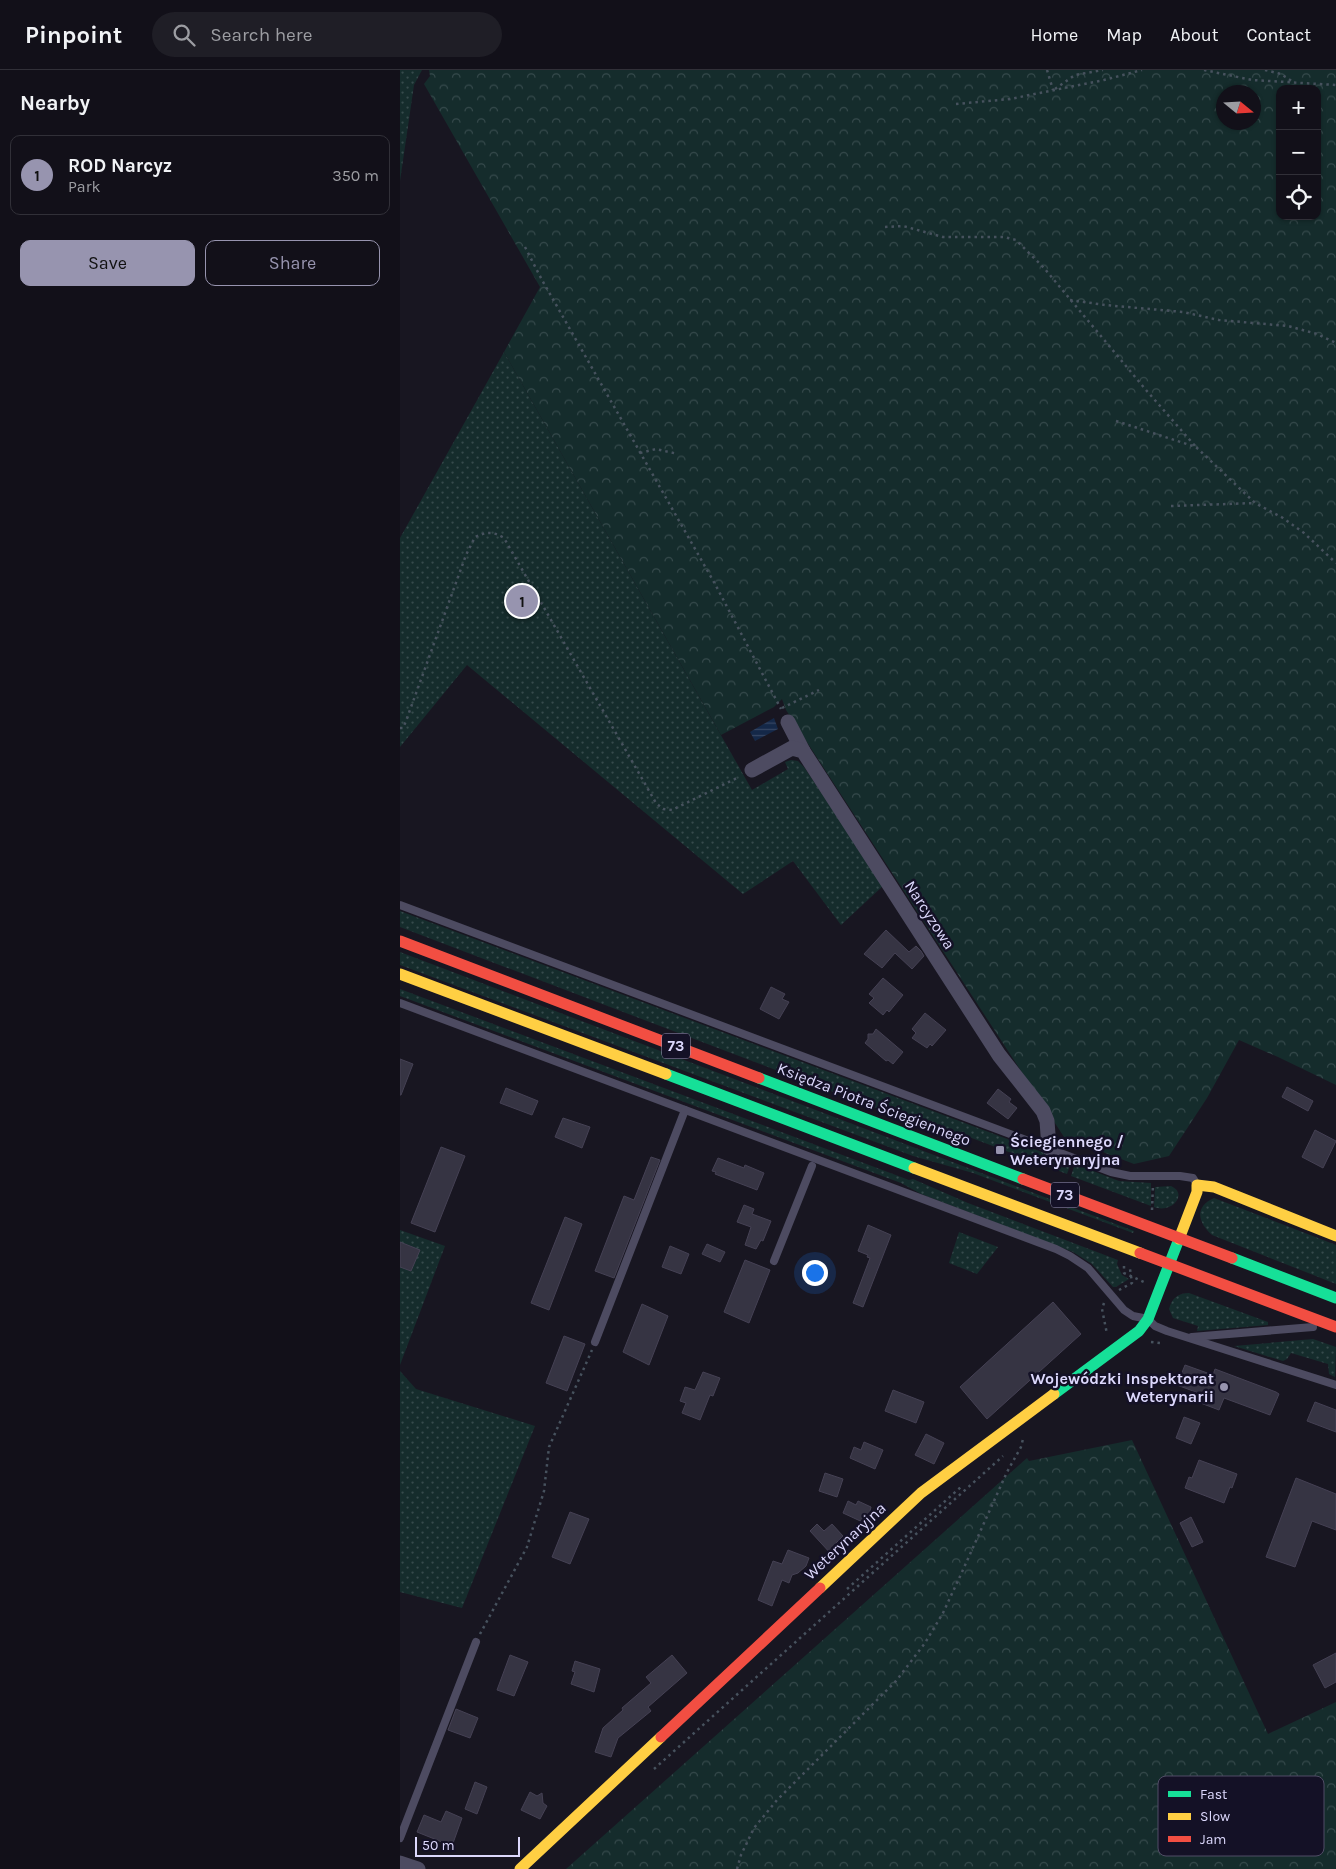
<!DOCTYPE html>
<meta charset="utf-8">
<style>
:root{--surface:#121019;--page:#1f1e26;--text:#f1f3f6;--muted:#9c9da2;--line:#313038;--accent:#9794af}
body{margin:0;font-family:Karla,sans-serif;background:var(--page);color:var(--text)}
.controls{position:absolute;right:15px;top:15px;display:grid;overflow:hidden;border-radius:10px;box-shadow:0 1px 4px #0004}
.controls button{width:45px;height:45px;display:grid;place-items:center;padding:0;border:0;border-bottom:1px solid var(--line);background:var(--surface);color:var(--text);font:25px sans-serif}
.compass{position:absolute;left:816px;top:15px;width:45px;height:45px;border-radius:50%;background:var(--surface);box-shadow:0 1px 4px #0004;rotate:108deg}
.scale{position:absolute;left:15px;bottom:12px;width:105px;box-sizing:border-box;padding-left:5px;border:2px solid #dcd8fc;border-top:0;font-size:14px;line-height:18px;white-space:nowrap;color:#dcd8fc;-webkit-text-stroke:4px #141126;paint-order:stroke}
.you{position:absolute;left:414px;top:1202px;width:18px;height:18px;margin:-12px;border:4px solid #fff;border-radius:50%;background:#1a73e8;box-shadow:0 0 0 8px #1a73e833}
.badge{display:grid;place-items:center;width:32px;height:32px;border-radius:50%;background:var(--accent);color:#111;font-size:16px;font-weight:700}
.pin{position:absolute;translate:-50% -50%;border:2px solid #fff;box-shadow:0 1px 5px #0006}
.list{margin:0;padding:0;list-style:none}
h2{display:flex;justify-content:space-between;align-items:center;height:65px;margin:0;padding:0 20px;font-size:21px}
h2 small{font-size:16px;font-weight:400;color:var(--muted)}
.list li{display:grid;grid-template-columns:32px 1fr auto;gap:15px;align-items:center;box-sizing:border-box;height:80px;margin:0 10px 10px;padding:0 10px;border:1px solid var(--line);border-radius:10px}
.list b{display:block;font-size:19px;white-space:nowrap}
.list p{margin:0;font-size:16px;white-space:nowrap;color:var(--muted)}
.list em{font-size:16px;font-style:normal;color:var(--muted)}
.actions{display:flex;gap:10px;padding:15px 20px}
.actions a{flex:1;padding:11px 0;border:1px solid var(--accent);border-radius:10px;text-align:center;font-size:18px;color:var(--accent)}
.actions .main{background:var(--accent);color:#111}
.icon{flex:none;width:28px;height:28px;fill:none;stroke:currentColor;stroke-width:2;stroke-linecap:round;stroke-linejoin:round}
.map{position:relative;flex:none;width:936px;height:1799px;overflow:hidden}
header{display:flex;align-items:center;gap:30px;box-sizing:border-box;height:70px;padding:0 25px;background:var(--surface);border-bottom:1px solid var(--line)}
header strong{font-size:24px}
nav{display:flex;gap:28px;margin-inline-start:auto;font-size:18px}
.search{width:350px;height:45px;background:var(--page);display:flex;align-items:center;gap:12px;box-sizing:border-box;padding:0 18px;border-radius:28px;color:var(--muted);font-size:19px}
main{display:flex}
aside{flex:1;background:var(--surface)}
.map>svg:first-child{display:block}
.green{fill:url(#green-dots)}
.forest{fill:url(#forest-crowns);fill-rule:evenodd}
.water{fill:url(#water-rules)}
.building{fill:#363443;stroke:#454154}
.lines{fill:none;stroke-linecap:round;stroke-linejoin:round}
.path{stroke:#47525e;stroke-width:2.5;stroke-dasharray:2.5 4;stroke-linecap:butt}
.lane{stroke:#4d4b61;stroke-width:8}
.street{stroke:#4d4b61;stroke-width:15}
.fast{stroke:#16e098;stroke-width:11}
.slow{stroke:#ffcf43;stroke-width:11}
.jam{stroke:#f24e42;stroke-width:11}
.poi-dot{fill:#9794af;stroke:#141126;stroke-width:2}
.labels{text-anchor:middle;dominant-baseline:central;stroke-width:5;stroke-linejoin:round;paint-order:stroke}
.shield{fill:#141126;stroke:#a09cbc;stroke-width:1}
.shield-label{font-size:15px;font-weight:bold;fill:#dcd8fc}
.street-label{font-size:16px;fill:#dcd8fc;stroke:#141126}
.poi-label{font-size:16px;font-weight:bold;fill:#dcd8fc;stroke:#141126;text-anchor:start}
.key{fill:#141126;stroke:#504d66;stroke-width:1}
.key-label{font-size:14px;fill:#dcd8fc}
</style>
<header>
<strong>Pinpoint</strong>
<div class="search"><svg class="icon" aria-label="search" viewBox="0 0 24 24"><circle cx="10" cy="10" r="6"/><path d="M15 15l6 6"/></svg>Search here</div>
<nav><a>Home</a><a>Map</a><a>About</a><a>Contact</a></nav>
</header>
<main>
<aside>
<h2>Nearby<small></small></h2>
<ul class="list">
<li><span class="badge">1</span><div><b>ROD Narcyz</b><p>Park</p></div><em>350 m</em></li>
</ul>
<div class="actions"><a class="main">Save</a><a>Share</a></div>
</aside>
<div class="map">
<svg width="936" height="1799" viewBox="0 0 936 1799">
<defs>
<pattern id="green-dots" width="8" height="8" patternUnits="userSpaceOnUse" patternTransform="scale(1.25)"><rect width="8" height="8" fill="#152c2c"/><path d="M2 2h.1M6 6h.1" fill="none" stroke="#364a4c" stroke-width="1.8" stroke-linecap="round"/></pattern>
<pattern id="forest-crowns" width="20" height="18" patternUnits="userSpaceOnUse" patternTransform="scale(1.25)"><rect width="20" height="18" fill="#152c2c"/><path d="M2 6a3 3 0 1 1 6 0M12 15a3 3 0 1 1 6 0" fill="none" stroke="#364a4c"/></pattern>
<pattern id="water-rules" width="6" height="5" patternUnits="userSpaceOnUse" patternTransform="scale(1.25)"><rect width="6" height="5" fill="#142848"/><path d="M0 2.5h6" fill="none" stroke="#364663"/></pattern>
</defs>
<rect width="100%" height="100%" fill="#181621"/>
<g class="green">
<polygon points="0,0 22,0 14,15 0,111"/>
<polygon points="104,282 352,720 388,699 385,692 391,690 398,691 404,697 484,815 441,855 393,791 343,824 67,595 0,677 0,468"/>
<polygon points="0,841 671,1093 667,1104 561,1064 558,1068 528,1058 0,857"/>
<polygon points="0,882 734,1161 733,1163 573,1103 513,1086 0,895"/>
<polygon points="0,919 509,1110 513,1109 568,1133 718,1190 717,1194 722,1205 729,1209 716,1217 713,1217 692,1194 673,1182 521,1124 501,1113 0,926"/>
<polygon points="675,1094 719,1111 751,1113 751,1136 671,1106"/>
<path d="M771,1116c18,8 0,28 -17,21l1,-20z"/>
<path d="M814,1128l122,47v39l-124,-49c-13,-11 -19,-28 2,-37z"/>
<polygon points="0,1160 45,1176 0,1295"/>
<polygon points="559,1162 598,1177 577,1204 549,1193"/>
<path d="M789,1223l79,29v3l-71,6 1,-5 -25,-8 -4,-9c3,-11 9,-16 20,-16z"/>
<polygon points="913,1269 936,1277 935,1307 929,1304 928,1294 891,1283 887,1289 883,1291 834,1276"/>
<polygon points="0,1301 16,1319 135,1356 62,1538 0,1522"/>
</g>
<g class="forest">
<path d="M29,0h907v1015l-58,-28 -39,-17 -32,58 -38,58 -35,8 -70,-27 -278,-427 -4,-11 -8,8 -53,28 -217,-383 36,-65 -116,-203 6,-8zM880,19h37v127h-37zM824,22h30v30h-30z"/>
<polygon points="732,1370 868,1664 936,1632 936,1799 166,1799 627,1388 629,1391"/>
</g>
<polygon class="water" points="374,648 378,659 355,671 350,662"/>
<g class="building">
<polygon points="486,860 509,882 516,876 521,881 524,886 512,899 495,883 482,898 464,884"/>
<polygon points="483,908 503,925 489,942 487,940 483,945 469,933 474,928 469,924"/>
<polygon points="371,917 385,924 382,929 389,932 379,949 360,939"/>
<polygon points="525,943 546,960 532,976 530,974 527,978 512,968 516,963 512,959"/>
<polygon points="476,959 503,982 493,994 488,990 486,991 465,973 468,969 468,964 473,964"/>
<polygon points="0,989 13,994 1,1025 0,1025"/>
<polygon points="887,1017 913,1031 908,1041 882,1027"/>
<polygon points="106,1018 138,1031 132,1045 100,1033"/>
<polygon points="598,1019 611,1029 609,1032 617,1038 608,1049 587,1033"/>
<polygon points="163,1048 190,1057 182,1078 155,1067"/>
<polygon points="915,1060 936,1071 923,1098 902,1087"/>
<polygon points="41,1077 65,1086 35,1162 11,1153"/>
<polygon points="251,1087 260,1090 214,1208 195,1201 224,1126 234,1130"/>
<polygon points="318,1088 344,1098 345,1095 364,1103 357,1120 315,1104 316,1102 312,1101"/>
<polygon points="344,1135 354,1139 352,1144 371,1151 363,1171 361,1170 356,1179 345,1175 351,1157 337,1152"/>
<polygon points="165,1147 182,1154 149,1240 131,1233"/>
<polygon points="468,1155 491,1165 463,1237 453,1233 470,1188 467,1187 468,1185 458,1181"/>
<polygon points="0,1172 20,1180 11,1201 0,1197"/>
<polygon points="307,1174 325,1182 320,1192 302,1184"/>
<polygon points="270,1176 289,1184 281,1204 262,1197"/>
<polygon points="345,1190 370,1200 349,1253 324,1242"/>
<polygon points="653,1232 681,1264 587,1349 560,1317"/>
<polygon points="242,1234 268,1246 249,1295 223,1282"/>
<polygon points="164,1266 185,1274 167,1321 146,1313"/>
<polygon points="785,1295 813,1305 815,1299 876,1322 879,1324 870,1345 824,1328 819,1340 798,1332 801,1324 777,1315"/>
<polygon points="303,1302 320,1308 313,1326 310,1325 300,1350 282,1343 286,1333 280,1331 285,1317 295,1320"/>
<polygon points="493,1320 524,1332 516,1353 485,1341"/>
<polygon points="915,1332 936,1340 936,1362 907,1351"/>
<polygon points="784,1347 800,1353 791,1374 776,1368"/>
<polygon points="526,1364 544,1373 534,1394 515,1385"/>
<polygon points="464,1372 483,1380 475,1399 450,1388 454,1377 461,1380"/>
<polygon points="799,1390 837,1404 832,1418 830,1417 824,1433 785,1418 789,1407 792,1408"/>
<polygon points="425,1403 443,1409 437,1427 419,1421"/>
<polygon points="896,1408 936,1424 936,1460 912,1451 895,1497 866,1487"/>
<polygon points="448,1431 456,1435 458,1431 471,1437 470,1441 477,1444 475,1449 469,1455 443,1443"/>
<polygon points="170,1442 189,1449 170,1494 152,1487"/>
<polygon points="791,1447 803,1472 792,1477 780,1453"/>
<polygon points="417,1454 424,1461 432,1454 443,1466 436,1473 439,1478 432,1485 410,1461"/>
<polygon points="388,1480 409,1488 406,1496 398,1503 392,1505 389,1513 382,1510 372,1536 358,1530 373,1491 382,1494"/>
<polygon points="936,1583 936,1612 925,1618 913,1595"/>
<polygon points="110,1585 128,1592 114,1626 97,1620"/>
<polygon points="272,1585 287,1603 248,1637 251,1641 218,1668 211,1687 195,1682 203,1658 223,1640 222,1638 251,1613 246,1607"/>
<polygon points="175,1591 200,1599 194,1622 171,1614 175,1602 172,1601"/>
<polygon points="56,1639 78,1648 70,1668 48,1660"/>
<polygon points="75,1712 87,1717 77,1744 65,1739"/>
<polygon points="130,1722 137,1726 142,1723 143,1733 147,1736 140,1749 121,1740"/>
<polygon points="46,1741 62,1748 52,1776 17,1762 24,1745 41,1752"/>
</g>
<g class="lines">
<g class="path">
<polyline points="647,0 653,20"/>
<polyline points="804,0 852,10 936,15"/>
<polyline points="865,0 881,4 893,12"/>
<polyline points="655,19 675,5 703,0"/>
<polyline points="556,34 610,29 704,10 742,0"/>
<polyline points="485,157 503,156 543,167 604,167 616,170 644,198 746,320 796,377"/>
<polyline points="125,177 142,210 315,514 381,639"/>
<polyline points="670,230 705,235 783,242 819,250 888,256 917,264 936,273"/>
<polyline points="716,351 796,377 855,433 883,448 904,463 936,493"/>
<polyline points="240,383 256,379 278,384"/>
<polyline points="771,436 855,433"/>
<polyline points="382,638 419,620"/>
<path d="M0,658h3l3,-7 60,-166 9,-18c11,-5 18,-6 29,1l152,265 7,6 9,1 67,-33"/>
<polyline points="752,1140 753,1115"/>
<polyline points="724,1196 724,1203 744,1212"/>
<polyline points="719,1220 732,1213 730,1199"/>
<polyline points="704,1233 702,1239 707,1264"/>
<polyline points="751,1272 760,1273 762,1271"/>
<polyline points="447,1519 562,1416"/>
<polyline points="80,1564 127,1477 144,1421 149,1377 192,1280"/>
<polyline points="254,1699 603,1386"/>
<polyline points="337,1799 341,1785 354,1758 377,1730 496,1611 525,1573 543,1543 562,1502 607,1402 621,1377 623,1369"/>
</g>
<g class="lane">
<polyline points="0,835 711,1102 730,1106 780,1106 793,1108 796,1113"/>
<polyline points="0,933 656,1179 670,1186 688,1198 724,1240 733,1246 748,1249 755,1256 767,1261 936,1315"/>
<polyline points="374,1191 412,1096"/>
<polyline points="792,1267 913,1257"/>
<polyline points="195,1272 285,1040"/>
<polyline points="0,1768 76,1572"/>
</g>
<g class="street">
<polyline points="388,652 403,681"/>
<polyline points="352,700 392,678 403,681 599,985 643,1041 647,1051 649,1078"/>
<polyline points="0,1793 18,1799"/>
</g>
<g class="fast">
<polyline points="266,1004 514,1098"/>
<polyline points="359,1008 623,1109"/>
<polyline points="832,1188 936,1228"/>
<polyline points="654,1324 739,1261 748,1249 779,1169"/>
</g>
<g class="slow">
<polyline points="0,904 266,1004"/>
<polyline points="514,1098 740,1183"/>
<polyline points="779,1169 797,1122 797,1115 814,1117 936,1166"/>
<polyline points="420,1518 521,1423 654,1324"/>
<polyline points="120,1799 261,1667"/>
</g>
<g class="jam">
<polyline points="0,871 359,1008"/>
<polyline points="623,1109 832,1188"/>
<polyline points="740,1183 936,1257"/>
<polyline points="261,1667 420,1518"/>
</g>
</g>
<g class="poi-dot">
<rect x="595" y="1075" width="10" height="10" rx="2.5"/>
<circle cx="824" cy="1317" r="5"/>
</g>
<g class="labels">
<g class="shield">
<rect x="262" y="963.5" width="28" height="25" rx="4"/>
<rect x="651" y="1112.5" width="28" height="25" rx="4"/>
</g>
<g class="shield-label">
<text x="276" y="976">73</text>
<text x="665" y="1125">73</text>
</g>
<g class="street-label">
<text transform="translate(530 845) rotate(57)">Narcyzowa</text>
<text transform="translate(474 1034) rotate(21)">Księdza Piotra Ściegiennego</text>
<text transform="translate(445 1471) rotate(-43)">Weterynaryjna</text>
</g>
<g class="poi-label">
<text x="610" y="1071">Ściegiennego /<tspan x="610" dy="18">Weterynaryjna</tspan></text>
<text x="814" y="1308" text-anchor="end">Wojewódzki Inspektorat<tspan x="814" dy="18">Weterynarii</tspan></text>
</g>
</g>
<rect x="758" y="1706" width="166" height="80" rx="8" class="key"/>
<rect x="768" y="1721" width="23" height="6" fill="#16e098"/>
<rect x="768" y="1743" width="23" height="7" fill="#ffcf43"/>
<rect x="768" y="1766" width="23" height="6" fill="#f24e42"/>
<g class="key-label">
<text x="800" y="1729">Fast</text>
<text x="800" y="1751">Slow</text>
<text x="800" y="1774">Jam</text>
</g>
</svg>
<div class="controls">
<button>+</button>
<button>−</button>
<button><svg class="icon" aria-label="locate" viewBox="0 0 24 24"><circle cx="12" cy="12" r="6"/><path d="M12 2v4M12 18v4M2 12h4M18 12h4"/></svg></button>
</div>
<svg class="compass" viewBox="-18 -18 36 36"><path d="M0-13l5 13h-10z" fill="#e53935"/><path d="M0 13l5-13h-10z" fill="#9c9da2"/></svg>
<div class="scale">50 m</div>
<div class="you"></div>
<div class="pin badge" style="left:122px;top:531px">1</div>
</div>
</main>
